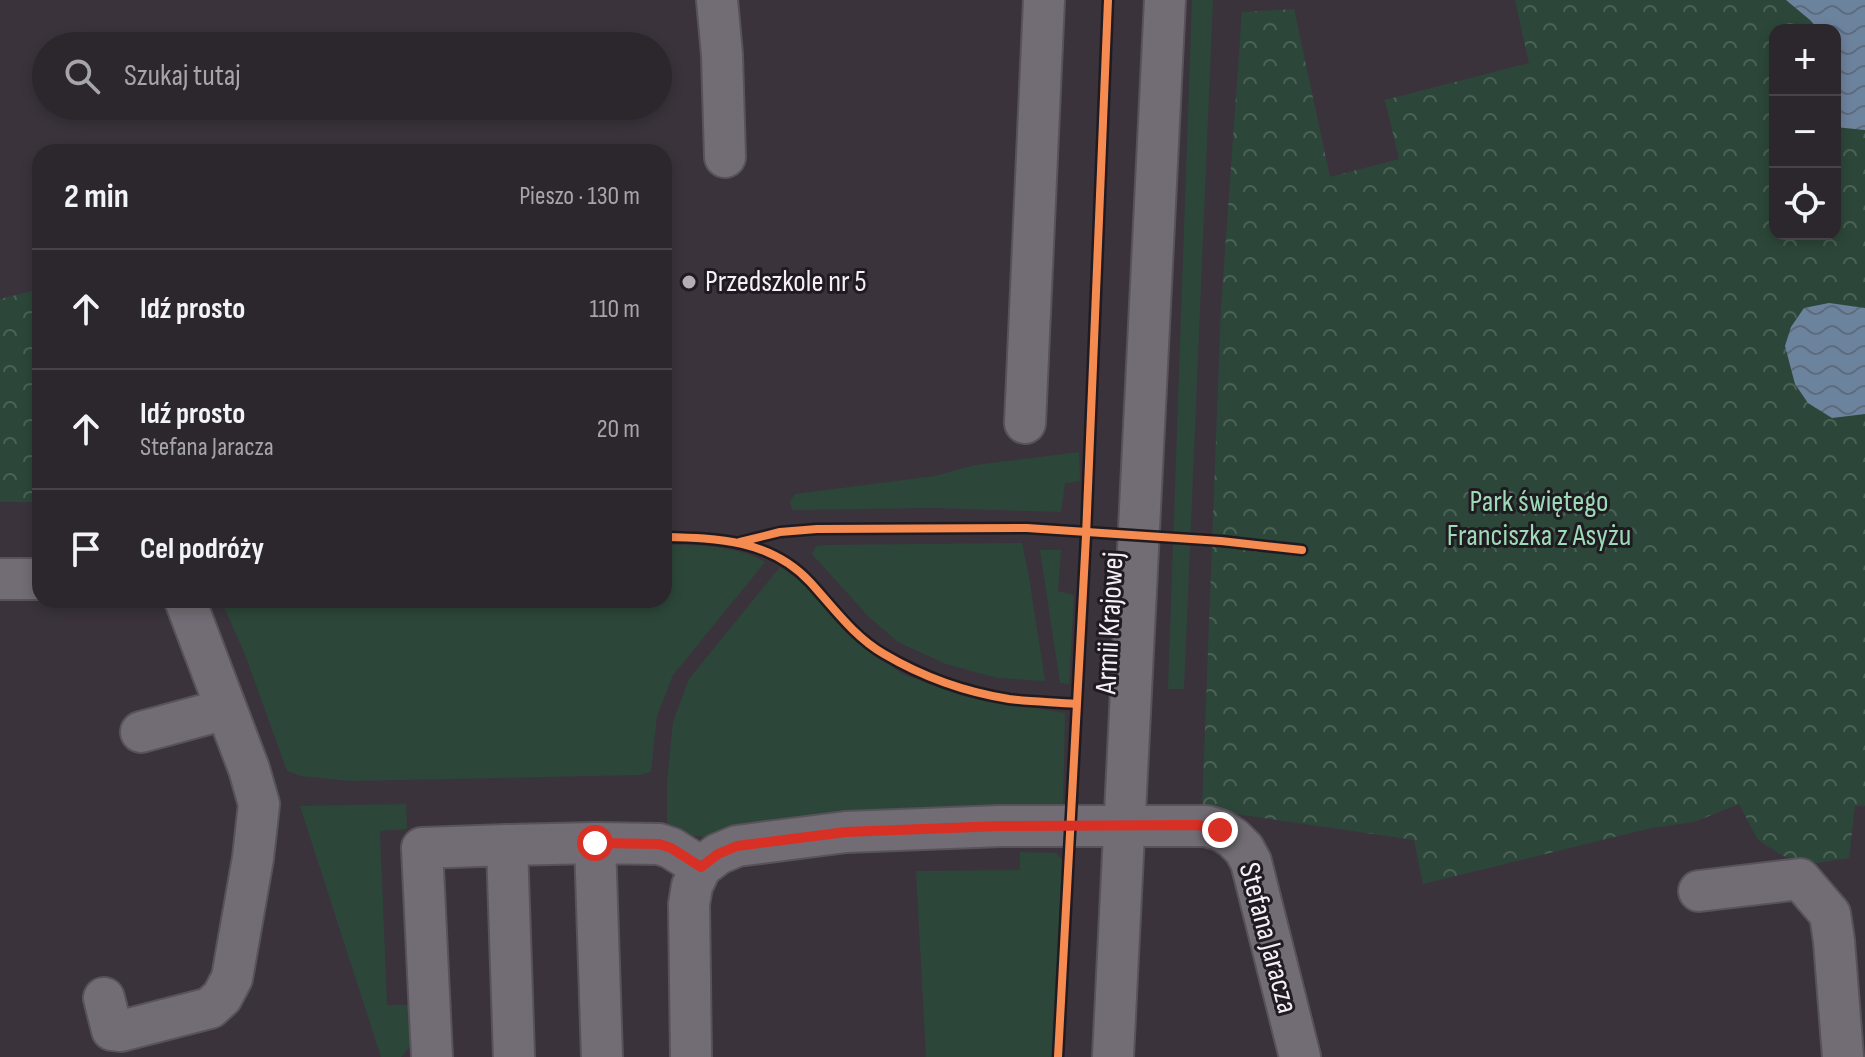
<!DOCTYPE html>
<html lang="pl">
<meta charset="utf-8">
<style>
:root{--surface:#2c262d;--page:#342e35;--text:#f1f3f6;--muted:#a6a5aa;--line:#484349}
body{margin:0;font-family:"Sofia Sans Condensed",sans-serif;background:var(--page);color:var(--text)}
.controls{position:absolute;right:24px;top:24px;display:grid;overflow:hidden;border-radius:16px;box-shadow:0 4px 12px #0003}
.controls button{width:72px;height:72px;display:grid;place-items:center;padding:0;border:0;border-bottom:2px solid var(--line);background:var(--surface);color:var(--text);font:40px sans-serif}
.stop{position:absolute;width:24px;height:24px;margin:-18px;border:6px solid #d93025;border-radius:50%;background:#fff}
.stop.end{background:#d93025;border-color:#fff;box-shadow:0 2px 8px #0008}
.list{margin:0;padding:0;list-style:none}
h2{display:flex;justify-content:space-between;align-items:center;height:104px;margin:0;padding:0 32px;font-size:34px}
h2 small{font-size:26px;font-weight:400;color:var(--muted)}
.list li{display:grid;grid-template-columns:52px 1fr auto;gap:24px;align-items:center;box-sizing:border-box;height:120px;padding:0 32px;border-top:2px solid var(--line)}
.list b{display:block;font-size:30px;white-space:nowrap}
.list p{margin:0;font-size:26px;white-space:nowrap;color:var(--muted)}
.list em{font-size:26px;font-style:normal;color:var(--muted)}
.icon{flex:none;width:44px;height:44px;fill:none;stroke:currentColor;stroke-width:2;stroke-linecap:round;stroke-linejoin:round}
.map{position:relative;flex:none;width:1865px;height:1057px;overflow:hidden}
.search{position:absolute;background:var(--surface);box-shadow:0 4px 12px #0003;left:32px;top:32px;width:640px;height:88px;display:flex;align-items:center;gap:20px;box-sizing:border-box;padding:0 28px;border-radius:44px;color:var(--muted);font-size:30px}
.panel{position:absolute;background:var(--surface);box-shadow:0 4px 12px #0003;left:32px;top:144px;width:640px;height:464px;border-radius:24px}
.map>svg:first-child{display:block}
.grass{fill:#2c4739}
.park{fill:url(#park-crowns);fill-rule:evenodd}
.water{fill:url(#water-waves)}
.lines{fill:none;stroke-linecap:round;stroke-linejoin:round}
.minor-casing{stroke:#58525a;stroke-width:44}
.minor{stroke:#726d74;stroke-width:40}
.cycleway-casing{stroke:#201a21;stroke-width:13}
.cycleway{stroke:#f68b52;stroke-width:8}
.route{stroke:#d93025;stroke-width:10}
.poi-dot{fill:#b4adb7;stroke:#201a21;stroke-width:3}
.labels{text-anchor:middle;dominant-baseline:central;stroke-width:6;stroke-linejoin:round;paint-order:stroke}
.poi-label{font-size:30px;fill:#f6eef9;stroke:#201a21;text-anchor:start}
.park-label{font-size:30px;fill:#9cdbb7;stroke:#201a21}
.street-label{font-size:30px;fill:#f6eef9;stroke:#201a21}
</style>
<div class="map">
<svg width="1865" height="1057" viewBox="0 0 1865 1057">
<defs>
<pattern id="park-crowns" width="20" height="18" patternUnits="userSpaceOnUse" patternTransform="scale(2)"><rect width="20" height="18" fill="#2c4739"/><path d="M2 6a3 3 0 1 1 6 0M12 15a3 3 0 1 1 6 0" fill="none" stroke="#4b6256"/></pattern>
<pattern id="water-waves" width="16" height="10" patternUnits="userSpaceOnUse" patternTransform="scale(2)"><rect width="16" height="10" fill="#6c839e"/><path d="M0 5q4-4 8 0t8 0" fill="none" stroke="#5e6b7d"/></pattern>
</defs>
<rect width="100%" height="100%" fill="#3a333c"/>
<g class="grass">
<polygon points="1192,0 1213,0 1184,689 1168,689"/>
<polygon points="1079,452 1080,481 1065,483 1061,512 933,508 792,510 790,501 795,494 935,476 975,465"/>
<polygon points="1022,543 1029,577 1045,681 997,678 946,664 898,642 869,617 812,554 816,546 825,545"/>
<path d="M664,545c34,0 71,0 101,17l-92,113 -16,41 -6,56 -12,3 -288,6 -50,-5 -14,-5 -41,-114 -25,-57h443z"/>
<polygon points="1040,550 1061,550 1058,591 1074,595 1069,684 1060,683"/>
<polygon points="780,567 804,583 845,631 902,674 963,696 1065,713 1063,809 722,839 667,833 667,783 673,722 689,679"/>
<polygon points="406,804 407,829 380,831 387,1005 408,1005 410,1046 401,1057 381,1057 300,806"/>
<polygon points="1020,852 1056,853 1062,860 1054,1057 926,1057 916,871 1020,870"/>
</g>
<g class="park">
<path d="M1515,0h350v806h-10l-6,52 -33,5 -33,-7 -25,-16 -19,-36 -45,18 -43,6 -228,56 -9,-44 -212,-31 19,-501 21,-296 52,-3 36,168 69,-18 -14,-59 144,-37zM1775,30h60v204h-60z"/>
<polygon points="40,289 40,502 0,502 0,299"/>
</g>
<g class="water">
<polygon points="1786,0 1865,0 1865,130 1835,127 1835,30 1819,30 1810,20"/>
<polygon points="1829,303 1865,308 1865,414 1832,418 1808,403 1795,384 1785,346 1791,327 1804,308"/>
</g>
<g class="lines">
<g class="minor-casing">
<g id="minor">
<polyline points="717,0 722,55 725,157"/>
<polyline points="1025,423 1044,0"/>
<polyline points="0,579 40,579"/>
<polyline points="141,732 226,709"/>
<polyline points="507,845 595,843"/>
<polyline points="1699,891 1800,879 1830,914 1834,941 1843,1057"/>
<polyline points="104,998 112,1030 121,1031 210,1008 222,997 232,978 253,858 259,804 249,769 185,600"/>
<polyline points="432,1057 422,848 507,845 514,1057"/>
<polyline points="602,1057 595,843 659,844 671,848 701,867"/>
<polyline points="691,1057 689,904 692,886 701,867 718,854 737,846 846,832 1001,826 1206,826 1220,830 1233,838 1244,849 1251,862 1300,1057"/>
<polyline points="1113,1057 1165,0"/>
</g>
</g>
<use href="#minor" class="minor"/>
<g class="cycleway-casing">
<g id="cycleway">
<path d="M664,537c54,1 107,3 146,45 23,25 44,55 74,72 39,23 81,38 125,45 22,3 45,3 67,5"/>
<polyline points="740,542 780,532 817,529 1027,528 1221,541 1302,550"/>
<polyline points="1058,1057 1086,536 1108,0"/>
</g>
</g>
<use href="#cycleway" class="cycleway"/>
</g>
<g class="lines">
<polyline class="route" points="595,843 659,844 671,848 701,867 718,854 737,846 846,832 1001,826 1198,825 1220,830"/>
</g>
<circle class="poi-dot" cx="689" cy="282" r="8"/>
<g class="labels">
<g class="poi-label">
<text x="705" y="282">Przedszkole nr 5</text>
</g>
<g class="park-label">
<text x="1539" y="502">Park świętego<tspan x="1539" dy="34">Franciszka z Asyżu</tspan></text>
</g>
<g class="street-label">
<text transform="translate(1110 623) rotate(-87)">Armii Krajowej</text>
<text transform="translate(1268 938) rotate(75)">Stefana Jaracza</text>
</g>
</g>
</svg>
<div class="controls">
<button>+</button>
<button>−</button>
<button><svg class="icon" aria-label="locate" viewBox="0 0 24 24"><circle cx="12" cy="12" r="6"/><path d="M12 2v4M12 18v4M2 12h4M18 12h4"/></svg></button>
</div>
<div class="stop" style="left:595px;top:843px"></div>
<div class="stop end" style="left:1220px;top:830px"></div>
<div class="search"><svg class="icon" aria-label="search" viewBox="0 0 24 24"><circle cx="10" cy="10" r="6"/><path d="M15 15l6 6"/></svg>Szukaj tutaj</div>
<section class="panel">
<h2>2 min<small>Pieszo · 130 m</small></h2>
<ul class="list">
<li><svg class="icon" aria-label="ahead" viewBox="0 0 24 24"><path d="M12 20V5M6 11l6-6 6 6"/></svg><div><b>Idź prosto</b></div><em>110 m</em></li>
<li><svg class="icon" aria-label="ahead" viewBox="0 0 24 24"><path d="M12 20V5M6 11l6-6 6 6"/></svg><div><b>Idź prosto</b><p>Stefana Jaracza</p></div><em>20 m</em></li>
<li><svg class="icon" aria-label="arrive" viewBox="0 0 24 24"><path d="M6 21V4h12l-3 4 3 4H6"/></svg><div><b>Cel podróży</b></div></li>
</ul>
</section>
</div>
